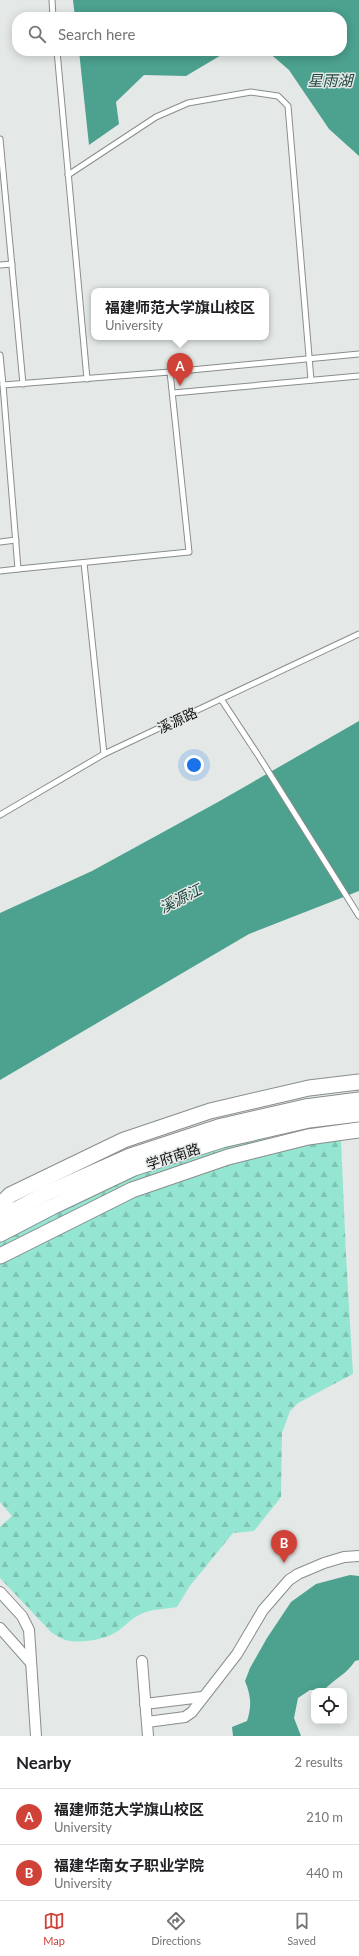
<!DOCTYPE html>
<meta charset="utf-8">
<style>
:root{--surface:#fff;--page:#f6f6f6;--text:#202124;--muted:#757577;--line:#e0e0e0;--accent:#d04238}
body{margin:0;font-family:Lato,"Noto Sans SC",sans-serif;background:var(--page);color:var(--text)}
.controls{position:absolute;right:12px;bottom:12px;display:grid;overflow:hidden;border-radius:8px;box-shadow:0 2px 10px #0003}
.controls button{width:36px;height:36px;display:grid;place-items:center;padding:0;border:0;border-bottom:1px solid var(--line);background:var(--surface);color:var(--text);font:20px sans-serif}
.you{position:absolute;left:194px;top:765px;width:14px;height:14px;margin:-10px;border:3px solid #fff;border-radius:50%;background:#1a73e8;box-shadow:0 0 0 6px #1a73e833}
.badge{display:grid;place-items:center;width:26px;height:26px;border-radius:50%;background:var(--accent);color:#fff;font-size:13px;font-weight:700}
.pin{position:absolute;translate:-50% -33px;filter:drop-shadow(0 1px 2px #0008)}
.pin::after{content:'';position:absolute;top:21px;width:14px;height:12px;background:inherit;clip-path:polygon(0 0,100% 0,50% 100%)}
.popup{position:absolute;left:91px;top:288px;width:178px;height:52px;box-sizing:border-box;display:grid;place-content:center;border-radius:8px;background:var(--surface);filter:drop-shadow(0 1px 3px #0005);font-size:13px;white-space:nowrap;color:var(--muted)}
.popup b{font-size:15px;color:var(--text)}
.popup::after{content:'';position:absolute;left:50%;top:100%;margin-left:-8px;border:8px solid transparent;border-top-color:var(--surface)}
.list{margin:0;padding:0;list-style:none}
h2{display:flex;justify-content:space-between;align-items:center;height:52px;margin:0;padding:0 16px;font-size:17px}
h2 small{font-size:13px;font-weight:400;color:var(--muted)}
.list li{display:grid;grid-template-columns:26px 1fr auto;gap:12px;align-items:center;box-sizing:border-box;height:56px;padding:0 16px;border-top:1px solid var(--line)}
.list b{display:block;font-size:15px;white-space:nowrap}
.list p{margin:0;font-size:13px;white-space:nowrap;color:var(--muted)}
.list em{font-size:13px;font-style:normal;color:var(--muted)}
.icon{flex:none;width:22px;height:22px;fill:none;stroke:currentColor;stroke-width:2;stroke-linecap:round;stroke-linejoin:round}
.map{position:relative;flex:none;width:359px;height:1736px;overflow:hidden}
.search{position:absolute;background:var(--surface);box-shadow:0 2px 10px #0003;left:12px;right:12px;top:12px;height:44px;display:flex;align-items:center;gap:10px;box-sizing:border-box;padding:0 14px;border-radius:16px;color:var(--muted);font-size:15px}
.sheet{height:164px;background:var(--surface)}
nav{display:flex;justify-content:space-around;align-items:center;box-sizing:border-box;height:56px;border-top:1px solid var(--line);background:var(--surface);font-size:11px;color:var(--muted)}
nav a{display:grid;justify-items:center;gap:2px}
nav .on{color:var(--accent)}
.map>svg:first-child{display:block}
.forest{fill:url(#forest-firs)}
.water{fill:#4ca18f}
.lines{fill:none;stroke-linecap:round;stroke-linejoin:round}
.lane-casing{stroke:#898d8c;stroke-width:7}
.street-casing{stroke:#898d8c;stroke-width:12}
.secondary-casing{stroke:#898d8c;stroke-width:17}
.lane{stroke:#fff;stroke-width:5}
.street{stroke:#fff;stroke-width:10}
.secondary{stroke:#fff;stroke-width:15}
.labels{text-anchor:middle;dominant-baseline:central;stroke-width:3;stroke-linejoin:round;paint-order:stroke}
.street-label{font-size:14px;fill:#141515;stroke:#e4e9e7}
.water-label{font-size:15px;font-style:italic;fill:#1d443c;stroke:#e4e9e7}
</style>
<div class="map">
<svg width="359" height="1736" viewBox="0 0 359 1736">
<defs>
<pattern id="forest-firs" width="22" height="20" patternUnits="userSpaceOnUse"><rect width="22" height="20" fill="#94e5d2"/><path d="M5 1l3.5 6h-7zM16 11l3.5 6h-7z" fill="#7fc4b3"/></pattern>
</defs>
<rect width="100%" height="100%" fill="#e4e9e7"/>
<path class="forest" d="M259,1138l82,3 5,114 7,119 -55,29 -8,8 -8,22 -1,64 -27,34 -21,2 -44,54 -12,20c-12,2 -25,2 -36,7 -9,4 -15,11 -23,17 -11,8 -34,12 -48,10 -7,-1 -13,-5 -19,-9l-51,-54v-51l12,-11 -12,-14v-262l129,-67z"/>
<g class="water">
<polygon points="73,0 359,0 359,156 329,129 289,70 267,51 342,51 342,17 75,17"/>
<polygon points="79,51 241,51 223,54 186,76 144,75 116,102 119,124 89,145"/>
<polygon points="359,721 359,891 249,934 0,1080 0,913 92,871 218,802"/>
<path d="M350,1575l9,1v84l-4,1c-9,14 -20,17 -31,29h-14l-12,8 -4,20 7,18h-68l-1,-9 15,-6c5,-15 4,-25 -2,-40l5,-13 17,-30 24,-36 25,-18z"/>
</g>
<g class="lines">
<g class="lane-casing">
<g id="lane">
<polyline points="52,0 53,17"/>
<polyline points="57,51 87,379"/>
<polyline points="0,139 23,384"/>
<polyline points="68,175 156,117 188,103 251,92 278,96 288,106 311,380"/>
<polyline points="0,265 12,264"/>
<polyline points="0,355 3,385"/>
<polygon points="170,372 189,552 18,569 3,385"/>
<polyline points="170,372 359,354"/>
<polyline points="173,393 359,376"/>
<polyline points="0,542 16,540"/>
<polyline points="84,563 104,754"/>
<polyline points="0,571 18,569"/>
<polyline points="221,699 258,755 359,916"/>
<polyline points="0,815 104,754 359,634"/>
</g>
</g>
<g class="street-casing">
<g id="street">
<polyline points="0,1592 22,1616 29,1630 36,1736"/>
<polyline points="0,1628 31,1663"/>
<polyline points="142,1661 148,1736"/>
<polyline points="145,1704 202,1697"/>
<polyline points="147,1722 185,1717 192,1712 237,1654 263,1610 289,1580 298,1574 324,1563 344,1557 359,1556"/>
</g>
</g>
<g class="secondary-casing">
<g id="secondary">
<polyline points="0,1205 10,1195 124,1140 210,1111 309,1088 359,1082"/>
<polyline points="0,1218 47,1193 130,1156 218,1127 305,1107 359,1100"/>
<polyline points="0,1234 52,1207 134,1168 222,1140 309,1120 359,1114"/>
<polyline points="0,1256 132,1190 228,1157 308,1137 359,1130"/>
</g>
</g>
<use href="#lane" class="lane"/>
<use href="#street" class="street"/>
<use href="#secondary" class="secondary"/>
</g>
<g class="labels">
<g class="street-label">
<text transform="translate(177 720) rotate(-25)">溪源路</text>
<text transform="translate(173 1156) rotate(-18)">学府南路</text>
</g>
<g class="water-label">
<text x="330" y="80">星雨湖</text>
<text transform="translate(180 898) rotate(-27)">溪源江</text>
</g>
</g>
</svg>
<div class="controls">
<button><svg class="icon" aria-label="locate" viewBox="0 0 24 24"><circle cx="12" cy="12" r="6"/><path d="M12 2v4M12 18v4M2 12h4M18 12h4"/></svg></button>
</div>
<div class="you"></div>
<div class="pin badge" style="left:180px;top:386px">A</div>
<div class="popup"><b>福建师范大学旗山校区</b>University</div>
<div class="pin badge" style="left:284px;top:1563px">B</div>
<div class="search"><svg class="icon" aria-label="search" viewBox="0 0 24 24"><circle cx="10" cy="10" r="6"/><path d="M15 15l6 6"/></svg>Search here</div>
</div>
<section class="sheet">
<h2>Nearby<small>2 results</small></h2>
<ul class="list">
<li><span class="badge">A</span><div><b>福建师范大学旗山校区</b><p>University</p></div><em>210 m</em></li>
<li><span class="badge">B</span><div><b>福建华南女子职业学院</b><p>University</p></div><em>440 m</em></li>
</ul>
</section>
<nav>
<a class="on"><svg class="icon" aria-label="map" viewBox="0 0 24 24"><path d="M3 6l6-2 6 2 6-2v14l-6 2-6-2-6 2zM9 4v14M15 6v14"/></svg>Map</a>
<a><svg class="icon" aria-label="directions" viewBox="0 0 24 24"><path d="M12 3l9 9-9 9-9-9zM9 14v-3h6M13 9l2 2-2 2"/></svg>Directions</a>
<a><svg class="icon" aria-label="saved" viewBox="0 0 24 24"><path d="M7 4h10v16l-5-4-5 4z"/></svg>Saved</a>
</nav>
